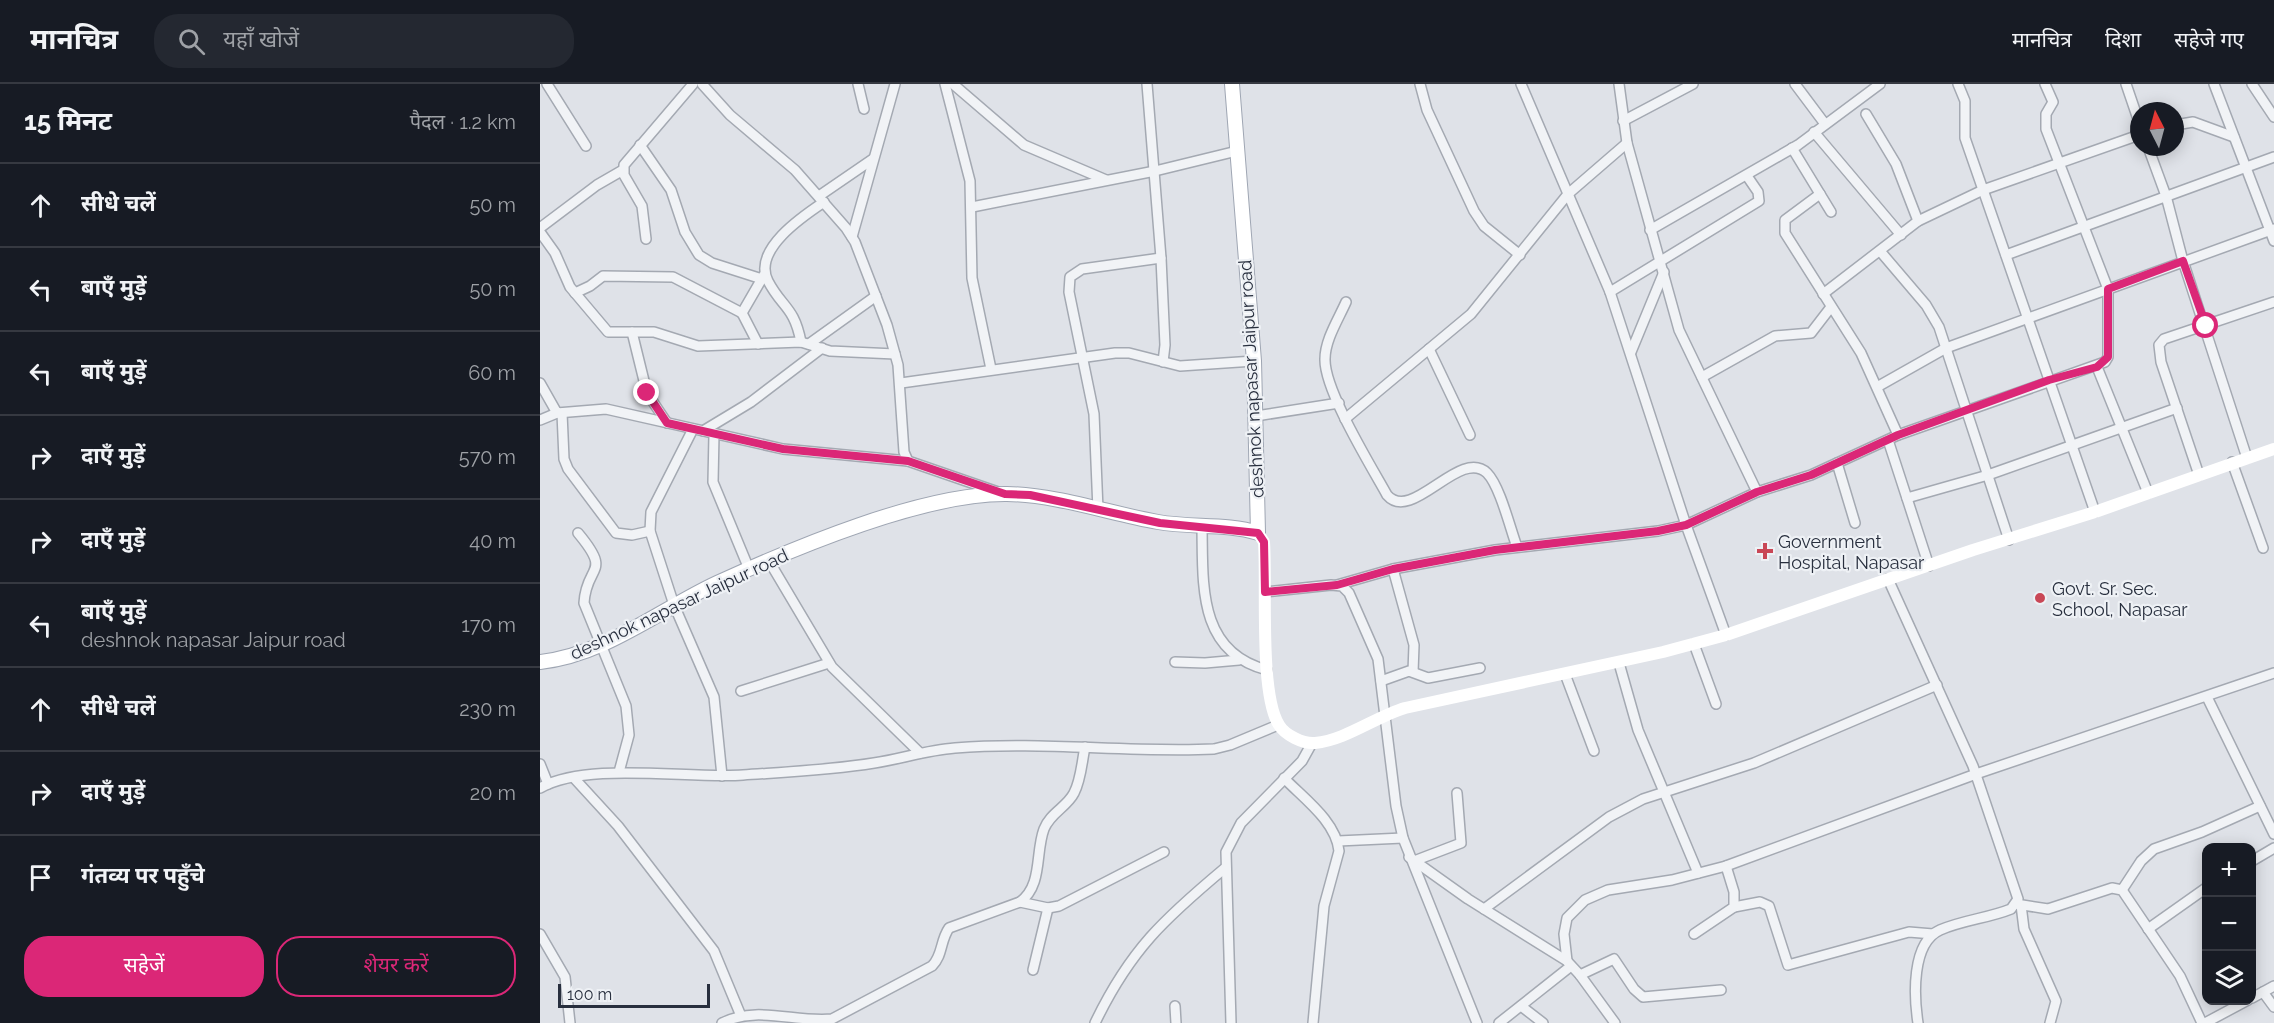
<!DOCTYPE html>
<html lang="hi">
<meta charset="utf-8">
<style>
:root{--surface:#171b24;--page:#242831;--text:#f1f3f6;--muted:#9ea1a6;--line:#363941;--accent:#db2777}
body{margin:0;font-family:Raleway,"Noto Sans Devanagari",sans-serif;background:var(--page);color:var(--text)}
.controls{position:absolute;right:18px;bottom:18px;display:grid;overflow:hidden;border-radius:12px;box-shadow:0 3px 15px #0003}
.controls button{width:54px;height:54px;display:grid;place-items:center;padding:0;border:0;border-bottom:2px solid var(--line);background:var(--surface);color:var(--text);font:30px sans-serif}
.compass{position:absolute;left:1590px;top:18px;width:54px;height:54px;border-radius:50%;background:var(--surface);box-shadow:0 3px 15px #0003;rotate:354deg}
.scale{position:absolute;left:18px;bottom:15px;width:152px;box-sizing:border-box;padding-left:6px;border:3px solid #282f3e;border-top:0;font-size:16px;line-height:21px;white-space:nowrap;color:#282f3e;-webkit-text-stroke:4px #eef1f5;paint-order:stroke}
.stop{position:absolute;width:18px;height:18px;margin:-14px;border:4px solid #db2777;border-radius:50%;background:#fff}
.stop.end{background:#db2777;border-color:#fff;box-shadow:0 2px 6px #0008}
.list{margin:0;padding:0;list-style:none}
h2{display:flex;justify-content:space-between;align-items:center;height:78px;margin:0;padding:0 24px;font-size:26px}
h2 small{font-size:20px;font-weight:400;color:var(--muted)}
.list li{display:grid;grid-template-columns:39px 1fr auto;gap:18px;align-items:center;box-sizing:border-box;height:84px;padding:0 24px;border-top:2px solid var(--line)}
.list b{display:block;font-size:22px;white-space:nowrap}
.list p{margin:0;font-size:20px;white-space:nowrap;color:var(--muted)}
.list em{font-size:20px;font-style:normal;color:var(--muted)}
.actions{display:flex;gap:12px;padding:18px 24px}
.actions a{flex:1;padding:14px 0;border:2px solid var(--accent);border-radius:24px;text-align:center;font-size:21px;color:var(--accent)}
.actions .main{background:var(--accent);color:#fff}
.icon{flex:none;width:33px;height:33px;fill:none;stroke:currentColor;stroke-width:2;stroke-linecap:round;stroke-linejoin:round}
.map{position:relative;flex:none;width:1734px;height:939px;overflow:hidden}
header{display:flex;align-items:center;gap:36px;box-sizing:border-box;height:84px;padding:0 30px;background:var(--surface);border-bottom:2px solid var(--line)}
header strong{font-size:28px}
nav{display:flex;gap:33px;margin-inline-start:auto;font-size:21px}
.search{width:420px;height:54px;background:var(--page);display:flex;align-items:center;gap:15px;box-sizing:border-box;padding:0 21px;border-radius:24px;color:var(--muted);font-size:22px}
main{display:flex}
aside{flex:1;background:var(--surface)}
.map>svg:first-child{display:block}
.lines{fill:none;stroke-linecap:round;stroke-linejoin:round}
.street-casing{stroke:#a4a9b2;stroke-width:12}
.primary-casing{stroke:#9fa6b3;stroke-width:16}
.street{stroke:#f1f3f6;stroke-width:9}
.secondary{stroke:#fff;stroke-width:12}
.primary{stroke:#fff;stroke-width:14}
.route{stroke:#db2777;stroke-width:8}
.poi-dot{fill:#c94756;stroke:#eef1f5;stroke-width:2}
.labels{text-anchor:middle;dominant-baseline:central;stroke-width:4.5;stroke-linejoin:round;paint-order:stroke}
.street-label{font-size:18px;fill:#282f3e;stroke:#eef1f5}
.poi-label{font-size:18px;fill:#282f3e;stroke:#eef1f5;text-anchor:start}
</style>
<header>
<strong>मानचित्र</strong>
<div class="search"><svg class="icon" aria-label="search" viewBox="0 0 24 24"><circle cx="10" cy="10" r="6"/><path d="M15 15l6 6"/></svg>यहाँ खोजें</div>
<nav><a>मानचित्र</a><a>दिशा</a><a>सहेजे गए</a></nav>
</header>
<main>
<aside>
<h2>15 मिनट<small>पैदल · 1.2 km</small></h2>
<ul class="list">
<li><svg class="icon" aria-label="ahead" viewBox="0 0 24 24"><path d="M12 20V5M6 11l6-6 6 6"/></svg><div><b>सीधे चलें</b></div><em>50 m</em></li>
<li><svg class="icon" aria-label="left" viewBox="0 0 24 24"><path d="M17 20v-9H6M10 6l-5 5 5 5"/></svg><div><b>बाएँ मुड़ें</b></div><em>50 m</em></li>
<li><svg class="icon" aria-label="left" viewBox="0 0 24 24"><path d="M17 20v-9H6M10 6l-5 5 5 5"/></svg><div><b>बाएँ मुड़ें</b></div><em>60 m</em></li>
<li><svg class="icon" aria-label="right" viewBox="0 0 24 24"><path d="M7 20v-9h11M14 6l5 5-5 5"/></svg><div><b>दाएँ मुड़ें</b></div><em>570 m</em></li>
<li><svg class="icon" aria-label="right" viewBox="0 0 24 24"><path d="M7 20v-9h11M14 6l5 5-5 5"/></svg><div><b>दाएँ मुड़ें</b></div><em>40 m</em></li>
<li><svg class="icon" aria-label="left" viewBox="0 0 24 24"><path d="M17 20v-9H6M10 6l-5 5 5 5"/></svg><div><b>बाएँ मुड़ें</b><p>deshnok napasar Jaipur road</p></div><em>170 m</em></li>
<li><svg class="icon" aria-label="ahead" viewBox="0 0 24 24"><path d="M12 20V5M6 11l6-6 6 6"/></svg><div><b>सीधे चलें</b></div><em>230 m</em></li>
<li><svg class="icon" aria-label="right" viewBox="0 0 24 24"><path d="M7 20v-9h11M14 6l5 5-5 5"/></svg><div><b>दाएँ मुड़ें</b></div><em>20 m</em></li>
<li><svg class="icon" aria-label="arrive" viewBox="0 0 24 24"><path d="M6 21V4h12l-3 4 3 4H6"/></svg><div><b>गंतव्य पर पहुँचे</b></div></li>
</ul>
<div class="actions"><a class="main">सहेजें</a><a>शेयर करें</a></div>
</aside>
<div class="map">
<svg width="1734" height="939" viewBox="0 0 1734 939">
<rect width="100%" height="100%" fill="#dfe2e8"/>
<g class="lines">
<g class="street-casing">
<g id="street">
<polyline points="7,0 46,62"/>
<polyline points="162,0 190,31 255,86 306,144 315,158 347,241 358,281 364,368 368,377 458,408"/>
<polyline points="318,0 324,25"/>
<polyline points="405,0 430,97 432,194 451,285"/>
<polyline points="413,0 484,61 566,96"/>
<polyline points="607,0 621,174 625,261 623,278"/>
<polyline points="880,0 887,26 934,127 944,142 980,171"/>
<polyline points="981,0 1070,208 1146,441 1186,551"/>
<polyline points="1079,0 1087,59 1139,246 1217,408"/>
<polyline points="1255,0 1285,40"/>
<polyline points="1418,0 1425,17 1425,54 1555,428"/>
<polyline points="1586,0 1599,38"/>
<polyline points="1674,0 1734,157"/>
<polyline points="1712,0 1734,33"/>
<polyline points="1326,30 1356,80 1378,137"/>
<polyline points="1083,37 1153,0"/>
<polyline points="1635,41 1653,38 1694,53"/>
<polyline points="1274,48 1361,151"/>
<polyline points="100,61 131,106 145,148 159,171 172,179 222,195"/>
<polyline points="1608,63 1626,112 1643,177 1707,374"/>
<polyline points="1252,64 1291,128"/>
<polyline points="1280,110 1245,136 1245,149 1321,269 1358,351"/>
<polyline points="279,112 333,75"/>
<polyline points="432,123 615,87 697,67"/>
<polyline points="0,144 57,101 83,86"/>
<polyline points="1110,146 1258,61 1340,0"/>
<polyline points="0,148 15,169 30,203 68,248 114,248 158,262 261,258 290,267 355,270"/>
<polyline points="312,153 355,0"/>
<polyline points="106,155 102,122 84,91 84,81 153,0"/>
<polyline points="1340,167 1386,221 1399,243 1469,456"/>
<polyline points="1466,171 1734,73"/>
<polyline points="1070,208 1219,117 1218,108 1207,92"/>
<polyline points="35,209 50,202 63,192 133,193 202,229"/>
<polyline points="1283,210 1378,137 1443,106 1599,51"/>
<path d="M806,218c-8,18 -21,38 -21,57 -1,31 46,107 62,136 25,29 73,-48 100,-22 13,13 23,55 30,74"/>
<polyline points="92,248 107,309 127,339"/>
<path d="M261,258c-7,-36 -19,-34 -33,-61 -16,-31 35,-65 56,-79"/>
<polyline points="218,260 202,229 224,191"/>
<polyline points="269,260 336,212"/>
<polyline points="889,265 930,351"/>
<polyline points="1091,268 1124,188"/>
<polyline points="1557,283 1608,409"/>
<polyline points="1162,293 1235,252 1271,249 1291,223"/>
<polyline points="0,299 17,329 66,325 243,365 368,377"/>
<polyline points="361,299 575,269 589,269 640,282 714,277"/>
<polyline points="1337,303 1406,264 1734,145"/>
<polyline points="22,329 24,375 28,385 76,449 92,451 110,447"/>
<polyline points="716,332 799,319"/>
<polyline points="805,335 931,230 1028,110 1087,59"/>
<polyline points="0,336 17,329"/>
<polyline points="153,345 111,428 110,447 134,521 174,613 182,692"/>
<polyline points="163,347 211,318 282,264"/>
<polyline points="174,350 173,398 209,485"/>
<polyline points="1348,356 1389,482"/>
<polyline points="1692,378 1723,464"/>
<polyline points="1297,379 1315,439"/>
<polyline points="1659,391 1621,278 1619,261 1624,255 1734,218"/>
<polyline points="1367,414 1448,391 1637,324"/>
<polyline points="558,426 554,330 529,208 530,193 542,185 621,174"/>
<path d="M662,444c1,58 -4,124 65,142"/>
<path d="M38,449c35,42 8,31 6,70l42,103 3,29 -10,37"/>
<polyline points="229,477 292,583 380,669"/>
<polyline points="853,485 874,561 873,588"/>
<path d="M1348,495l85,187 45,133 -7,10c-22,9 -48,11 -71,21 -29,13 -26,67 -22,93"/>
<polyline points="797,501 853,485 955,466 1118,447 1146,441 1217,408 1271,391 1358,351 1565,278 1568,273 1568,205 1506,45 1506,30 1513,18 1505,0"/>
<polyline points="725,508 791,501 802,502 809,509 838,575 856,722 863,754 937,939"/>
<polyline points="1154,560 1176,620"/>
<polyline points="635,578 665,579 699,576"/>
<polyline points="1079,579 1098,646 1158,789"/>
<polyline points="1025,590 1054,667"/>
<polyline points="841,597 869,587 888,594 940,584"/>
<polyline points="201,607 289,579"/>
<polyline points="1667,613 1734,750"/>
<polyline points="0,680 8,700"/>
<polyline points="34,694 78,742 174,867 201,932"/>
<path d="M744,694c19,20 52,43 55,73l-15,55 -11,117"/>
<path d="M0,704c47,-27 147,-9 203,-13 43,-3 88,-5 131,-12 27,-4 53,-13 81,-15 86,-7 173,5 259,1l16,-4 48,-20"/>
<polyline points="798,757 863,754"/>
<polyline points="869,773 928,815 1027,877 1040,891 1075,939"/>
<polyline points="874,777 921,759 917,709"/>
<polyline points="1712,777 1734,764"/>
<polyline points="1582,806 1601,777 1614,765 1662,748 1720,722"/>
<polyline points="480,818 508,824 519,822 624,768"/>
<polyline points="1476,820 1508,825 1572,804 1582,806 1640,892 1662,939"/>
<polyline points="1481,821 1484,845 1516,917 1510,939"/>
<polyline points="1194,823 1220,818 1229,822 1248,881 1369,848 1393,850"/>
<polyline points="944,825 1069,733 1103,715 1214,679 1397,601"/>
<polyline points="1608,845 1666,804"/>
<polyline points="0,850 25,893 30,939"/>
<polyline points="1154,850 1194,823 1194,808 1186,782"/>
<polyline points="1027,877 1024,850 1027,834 1045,816 1068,806 1132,796 1186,782 1436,690 1734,589"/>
<polyline points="493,886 508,824"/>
<polyline points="1040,891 1074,875 1094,905 1103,913 1181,906"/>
<polyline points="1723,908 1734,923"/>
<polyline points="1712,914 1734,902"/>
<polyline points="635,922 636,939"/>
<polyline points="981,922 1003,939"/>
<path d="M182,939c35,-18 74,0 110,-4l100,-53c11,-11 8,-25 17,-38l71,-26c23,-17 15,-49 24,-73 6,-16 23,-22 30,-36 7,-13 8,-32 11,-46"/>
<path d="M555,939c35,-73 69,-104 130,-155"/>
<polyline points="691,939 686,768 701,739 762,677 772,659"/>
<polyline points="959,939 1031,882"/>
<polyline points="1665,939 1708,916"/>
</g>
</g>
<g class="primary-casing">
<path id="primary" d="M0,578c65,-7 119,-52 177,-79 77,-35 206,-90 290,-89 51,1 101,19 151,28 33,6 69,1 100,11l-4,-172 -22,-277"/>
</g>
<use href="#street" class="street"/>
<path class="secondary" d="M718,449l6,9c3,41 -5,152 15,183 6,10 24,19 36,18 31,-3 60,-26 90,-35l258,-56 63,-17 247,-85 122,-38 179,-63"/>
<use href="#primary" class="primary"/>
</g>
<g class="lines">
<polyline class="route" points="107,309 127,339 243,365 368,377 465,410 490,411 620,439 718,449 724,458 725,508 797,501 853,485 955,466 1118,447 1146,441 1217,408 1271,391 1358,351 1509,296 1557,283 1568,273 1568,205 1643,177 1666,242"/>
</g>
<g class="poi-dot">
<path d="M1222 458h6v6h6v6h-6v6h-6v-6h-6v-6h6z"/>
<circle cx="1500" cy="514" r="6"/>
</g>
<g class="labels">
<g class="street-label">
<text transform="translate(711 295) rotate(-93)">deshnok napasar Jaipur road</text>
<text transform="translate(139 520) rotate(-25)">deshnok napasar Jaipur road</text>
</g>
<g class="poi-label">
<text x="1238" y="457">Government<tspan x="1238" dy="21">Hospital, Napasar</tspan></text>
<text x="1512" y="504">Govt. Sr. Sec.<tspan x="1512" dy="21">School, Napasar</tspan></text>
</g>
</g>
</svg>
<div class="controls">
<button>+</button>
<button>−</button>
<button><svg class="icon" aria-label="layers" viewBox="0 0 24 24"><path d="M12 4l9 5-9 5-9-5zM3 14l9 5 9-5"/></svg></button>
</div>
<svg class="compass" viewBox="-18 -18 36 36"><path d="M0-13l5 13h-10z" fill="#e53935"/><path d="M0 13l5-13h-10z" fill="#9ea1a6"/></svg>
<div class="scale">100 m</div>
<div class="stop" style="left:1666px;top:242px"></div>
<div class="stop end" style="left:107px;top:309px"></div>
</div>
</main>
